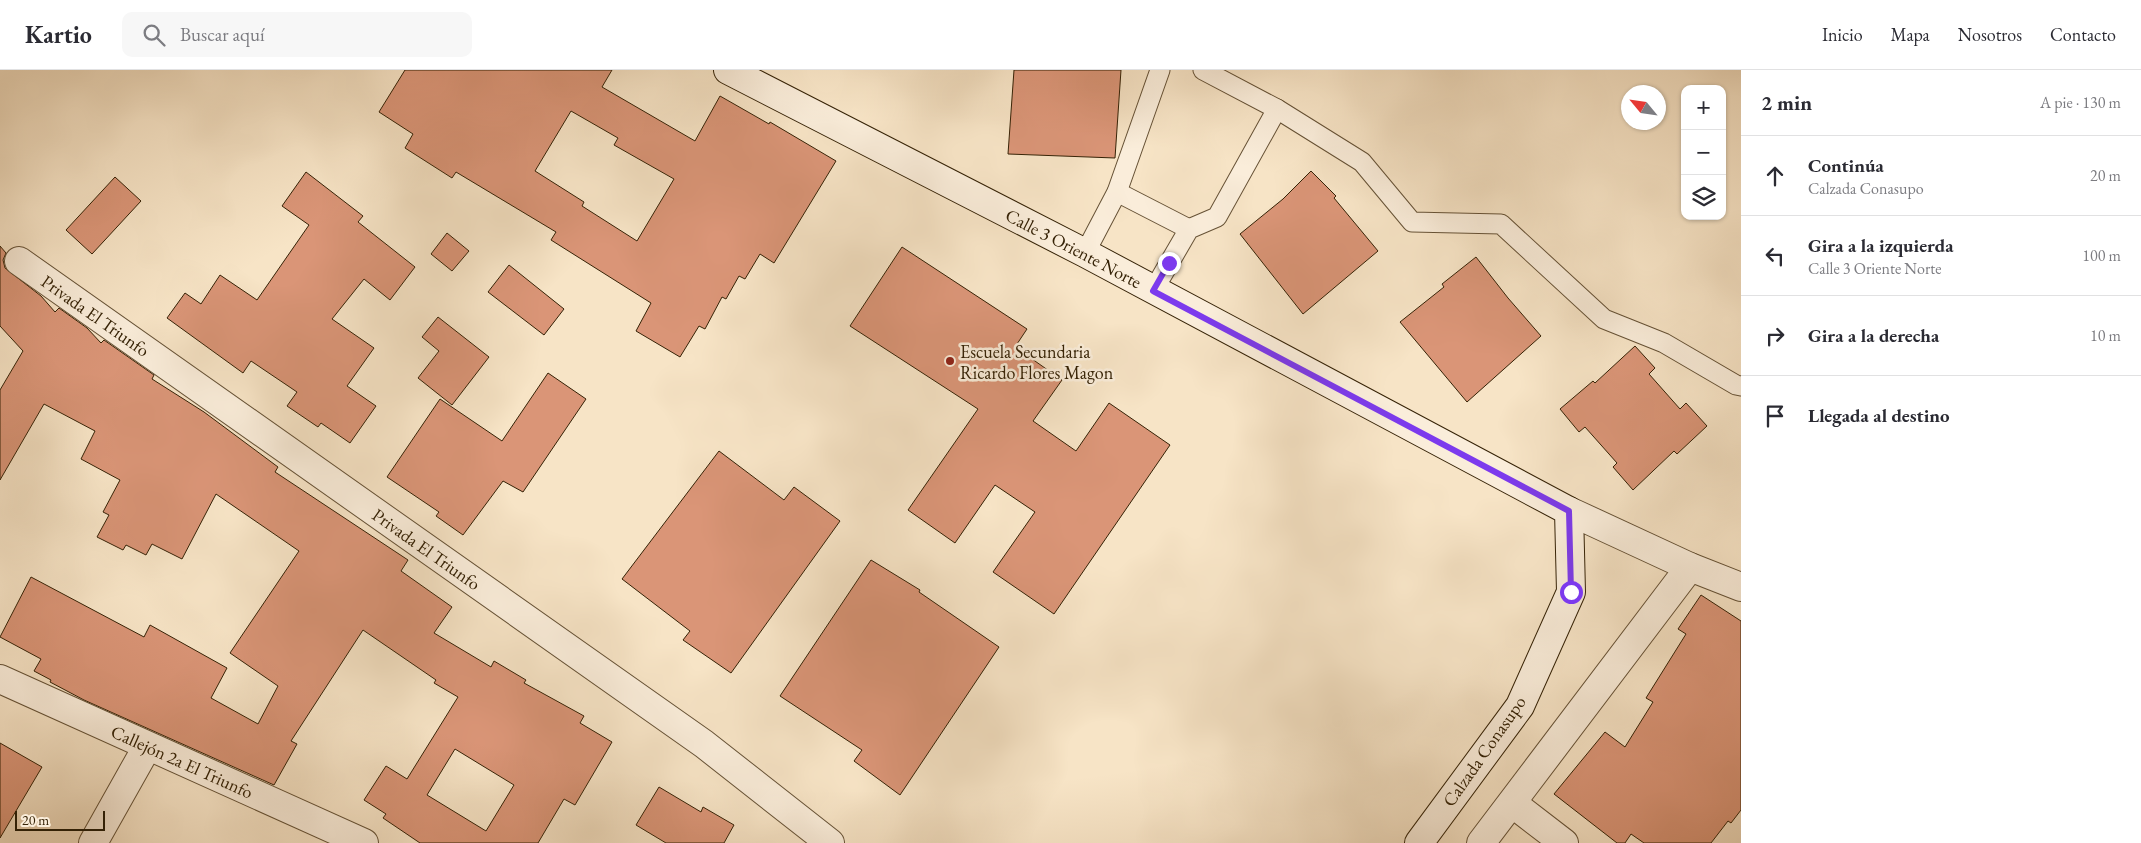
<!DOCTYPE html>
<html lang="es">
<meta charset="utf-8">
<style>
:root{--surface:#fff;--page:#f7f7f7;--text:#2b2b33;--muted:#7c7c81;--line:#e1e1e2}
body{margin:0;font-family:"EB Garamond",serif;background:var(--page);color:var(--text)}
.controls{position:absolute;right:15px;top:15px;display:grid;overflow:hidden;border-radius:10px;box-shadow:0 1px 4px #0004}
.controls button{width:45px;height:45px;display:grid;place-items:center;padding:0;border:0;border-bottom:1px solid var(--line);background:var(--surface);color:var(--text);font:25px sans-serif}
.compass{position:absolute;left:1621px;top:15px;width:45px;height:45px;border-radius:50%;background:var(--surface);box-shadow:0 1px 4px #0004;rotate:299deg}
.scale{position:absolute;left:15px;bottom:12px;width:90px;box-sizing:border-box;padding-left:5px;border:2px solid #352206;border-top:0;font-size:14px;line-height:18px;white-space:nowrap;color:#352206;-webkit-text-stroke:4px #faedda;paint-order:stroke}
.stop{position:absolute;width:15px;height:15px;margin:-11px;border:4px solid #7c3aed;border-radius:50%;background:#fff}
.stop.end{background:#7c3aed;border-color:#fff;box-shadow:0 1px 5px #0008}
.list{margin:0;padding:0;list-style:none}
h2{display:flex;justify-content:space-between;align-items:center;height:65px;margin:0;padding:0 20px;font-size:21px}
h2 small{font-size:16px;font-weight:400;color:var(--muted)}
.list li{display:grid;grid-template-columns:32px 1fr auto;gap:15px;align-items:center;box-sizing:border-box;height:80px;padding:0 20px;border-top:1px solid var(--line)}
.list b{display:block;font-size:19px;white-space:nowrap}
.list p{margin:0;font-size:16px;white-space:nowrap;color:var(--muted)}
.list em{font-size:16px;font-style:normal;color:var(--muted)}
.icon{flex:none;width:28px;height:28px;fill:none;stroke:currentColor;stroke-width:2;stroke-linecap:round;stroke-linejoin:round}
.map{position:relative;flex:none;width:1741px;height:773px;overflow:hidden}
header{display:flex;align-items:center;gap:30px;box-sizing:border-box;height:70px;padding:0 25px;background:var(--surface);border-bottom:1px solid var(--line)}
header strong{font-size:24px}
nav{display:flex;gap:28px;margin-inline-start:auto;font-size:18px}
.search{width:350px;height:45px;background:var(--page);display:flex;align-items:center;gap:12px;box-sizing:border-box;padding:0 18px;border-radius:10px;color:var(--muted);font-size:19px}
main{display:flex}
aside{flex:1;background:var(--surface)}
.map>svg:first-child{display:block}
.building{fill:#da9577;stroke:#352206;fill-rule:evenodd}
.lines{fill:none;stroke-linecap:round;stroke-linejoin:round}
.lane-casing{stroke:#665236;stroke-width:21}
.street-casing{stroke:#665236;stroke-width:30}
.secondary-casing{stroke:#352206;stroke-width:30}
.lane{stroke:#faedda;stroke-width:19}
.street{stroke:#faedda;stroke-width:28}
.secondary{stroke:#faedda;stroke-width:28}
.route{stroke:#7c3aed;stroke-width:6}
.poi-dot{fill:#8f2418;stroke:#faedda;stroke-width:2}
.labels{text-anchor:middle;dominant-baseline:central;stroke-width:5;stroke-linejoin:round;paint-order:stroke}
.street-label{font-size:18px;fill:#352206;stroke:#faedda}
.poi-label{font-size:18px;fill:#352206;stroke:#faedda;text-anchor:start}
</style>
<header>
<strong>Kartio</strong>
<div class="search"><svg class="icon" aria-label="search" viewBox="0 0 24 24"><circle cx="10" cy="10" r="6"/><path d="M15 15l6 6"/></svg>Buscar aquí</div>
<nav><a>Inicio</a><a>Mapa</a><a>Nosotros</a><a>Contacto</a></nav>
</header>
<main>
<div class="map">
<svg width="1741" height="773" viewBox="0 0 1741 773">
<rect width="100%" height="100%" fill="#f7e4c6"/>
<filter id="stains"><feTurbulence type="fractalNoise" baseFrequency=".004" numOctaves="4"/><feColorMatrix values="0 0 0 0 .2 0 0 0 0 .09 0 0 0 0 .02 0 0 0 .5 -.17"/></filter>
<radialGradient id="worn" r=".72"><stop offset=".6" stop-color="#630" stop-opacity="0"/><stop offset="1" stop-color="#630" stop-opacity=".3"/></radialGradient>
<g class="building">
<path d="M405,0h207l-10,17 93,54 25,-45 49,28 1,-2 66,39 -62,102 -14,-9 -15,25 -6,-3 -13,23 -4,-2 -17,32 -6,-3 -19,31 -44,-26 15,-28 -100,-63 5,-8 -100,-60 -4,6 -47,-30 8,-14 -34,-22zM571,41l47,27 -4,7 60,34 -37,62 -55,-35 2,-4 -49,-31z"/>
<polygon points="1014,0 1121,0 1115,88 1008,84"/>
<polygon points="1311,101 1336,126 1334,128 1378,181 1303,244 1240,164 1283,129"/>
<polygon points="306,102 363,146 358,152 415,197 390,230 364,209 332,249 374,278 347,316 376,336 350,373 321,353 318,357 287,336 297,322 251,291 243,303 167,248 185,223 201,234 220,205 257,230 309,155 282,136"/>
<polygon points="115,107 141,131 92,184 66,160"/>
<polygon points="447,163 469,181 452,201 431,184"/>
<path d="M0,176l6,7 -3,7 2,8 36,28 14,16 4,-4 28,20 14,15 3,-3 50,35 -2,4 52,33 74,55 -3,5 133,88 -7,11 51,36 -18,26 57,34 3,-6 32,19 -2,3 60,33 -4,7 32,19 -37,63 -11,-6 -26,44h-118l-37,-25 3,-4 -22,-14 22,-34 21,13 51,-82 -24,-14 2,-3 -73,-50 -72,111 6,3 -23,41 -190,-85 -34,-18 1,-2 -17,-9 7,-12 -41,-22 31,-60 113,60 6,-12 77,43 -16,30 47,26 20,-38 -48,-33 69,-102 -83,-57 -34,65 -30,-15 -6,11 -20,-10 -3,5 -26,-13 12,-22 -6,-3 17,-32 -39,-21 14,-28 -51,-27 -44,76v-90l23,-39 -23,-25zM455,679l59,36 -28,46 -59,-36z"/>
<polygon points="902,177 1027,259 1015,277 1062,310 1033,351 1076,381 1109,333 1170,375 1054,544 993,502 1035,442 995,415 955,473 908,440 978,339 850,256"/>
<polygon points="1476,187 1508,228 1541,266 1467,332 1400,252 1444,217 1442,214"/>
<polygon points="509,195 564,239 544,265 488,222"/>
<polygon points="438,247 489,287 452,335 418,308 439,281 422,267"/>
<polygon points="1635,276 1655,298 1649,304 1680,339 1686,333 1707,356 1677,384 1674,381 1633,420 1613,397 1617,393 1585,357 1579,362 1560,339 1593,311 1595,313"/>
<polygon points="548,303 586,329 523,422 503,411 463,465 436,446 439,442 387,407 440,329 502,371"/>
<polygon points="719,381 784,430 794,417 840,451 731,603 683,570 690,561 622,509"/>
<polygon points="871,490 920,520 919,522 999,577 900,725 854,691 862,680 780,626"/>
<polygon points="1701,525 1741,551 1741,740 1731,753 1728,751 1711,773 1644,773 1631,764 1625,773 1617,773 1554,724 1605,662 1625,677 1653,632 1646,628 1686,564 1678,559"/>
<polygon points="0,673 42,697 0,768"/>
<polygon points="659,717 701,742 703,737 734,755 724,773 666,773 636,755"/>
</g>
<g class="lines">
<g class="lane-casing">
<g id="lane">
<polyline points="1203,0 1277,39 1362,92 1412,152 1501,154 1604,249 1664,273 1736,315 1741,316"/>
<polyline points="1117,122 1189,159"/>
<polyline points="1085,183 1117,122 1160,0"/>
<polyline points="1153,221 1189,159 1217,147 1277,39"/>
</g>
</g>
<g class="street-casing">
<g id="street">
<path id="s1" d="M19,191l685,483 126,99"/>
<polyline points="1569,441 1690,497 1741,517"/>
<path id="s2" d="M0,609l364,164"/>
<polyline points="1512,733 1564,773"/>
<polyline points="93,773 147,677"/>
<polyline points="1481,773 1690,497"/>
</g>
</g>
<g class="secondary-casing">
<g id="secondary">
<path id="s3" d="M728,0l357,183 484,258 2,81 -51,114 -101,137"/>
</g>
</g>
<use href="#lane" class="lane"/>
<use href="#street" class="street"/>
<use href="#secondary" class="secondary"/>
</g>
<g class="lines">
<polyline class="route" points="1169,193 1153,221 1569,441 1571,522"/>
</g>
<circle class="poi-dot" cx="950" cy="291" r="5"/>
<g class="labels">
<g class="street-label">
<text stroke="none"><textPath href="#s3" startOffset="389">Calle 3 Oriente Norte</textPath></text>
<text stroke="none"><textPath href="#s1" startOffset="94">Privada El Triunfo</textPath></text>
<text stroke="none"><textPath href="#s1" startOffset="499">Privada El Triunfo</textPath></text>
<text transform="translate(1484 681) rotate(-55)">Calzada Conasupo</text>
<text stroke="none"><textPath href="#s2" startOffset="200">Callejón 2a El Triunfo</textPath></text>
</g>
<g class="poi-label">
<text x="960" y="281">Escuela Secundaria<tspan x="960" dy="21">Ricardo Flores Magon</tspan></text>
</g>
</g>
<rect width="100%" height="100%" filter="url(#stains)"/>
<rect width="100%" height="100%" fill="url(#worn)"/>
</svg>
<div class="controls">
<button>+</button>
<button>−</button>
<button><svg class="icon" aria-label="layers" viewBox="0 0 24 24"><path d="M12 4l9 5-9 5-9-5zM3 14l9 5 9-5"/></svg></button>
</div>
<svg class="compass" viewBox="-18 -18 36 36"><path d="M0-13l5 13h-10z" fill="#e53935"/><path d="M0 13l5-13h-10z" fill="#7c7c81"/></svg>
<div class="scale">20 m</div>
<div class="stop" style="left:1571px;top:522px"></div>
<div class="stop end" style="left:1169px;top:193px"></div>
</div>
<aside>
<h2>2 min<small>A pie · 130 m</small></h2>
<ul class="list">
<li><svg class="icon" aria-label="ahead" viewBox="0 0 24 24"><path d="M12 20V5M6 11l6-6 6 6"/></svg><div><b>Continúa</b><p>Calzada Conasupo</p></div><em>20 m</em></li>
<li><svg class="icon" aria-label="left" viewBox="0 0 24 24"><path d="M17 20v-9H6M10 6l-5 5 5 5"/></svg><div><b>Gira a la izquierda</b><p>Calle 3 Oriente Norte</p></div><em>100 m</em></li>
<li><svg class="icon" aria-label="right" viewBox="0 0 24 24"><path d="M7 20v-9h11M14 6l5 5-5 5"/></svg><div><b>Gira a la derecha</b></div><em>10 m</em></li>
<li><svg class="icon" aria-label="arrive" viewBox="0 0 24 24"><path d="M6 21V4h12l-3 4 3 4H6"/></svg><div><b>Llegada al destino</b></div></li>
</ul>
</aside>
</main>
